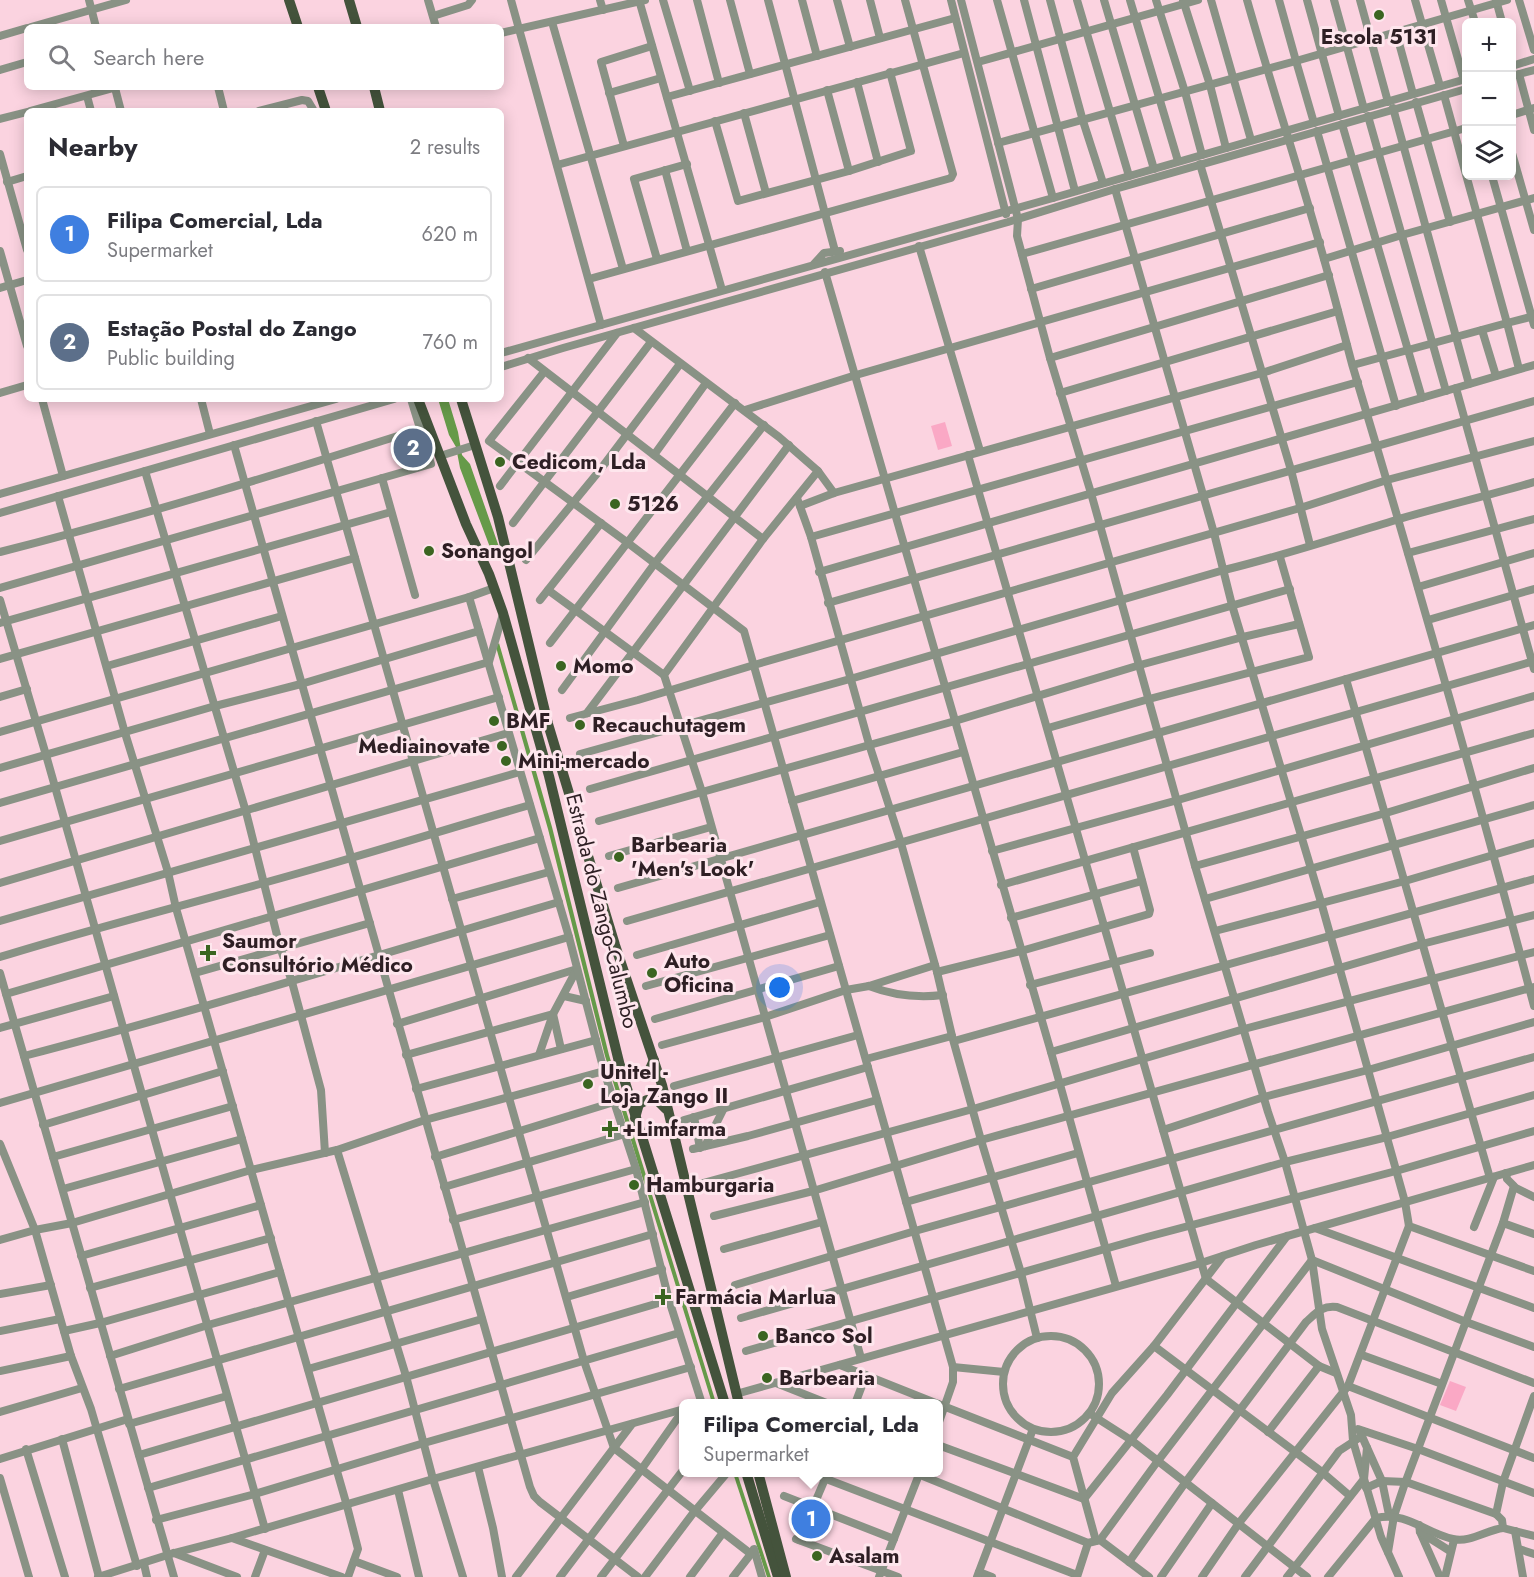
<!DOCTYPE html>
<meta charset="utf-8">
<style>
:root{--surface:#fff;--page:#f2f2f3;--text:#2b2b33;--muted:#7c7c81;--line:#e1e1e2;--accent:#3b6521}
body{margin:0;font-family:Jost,sans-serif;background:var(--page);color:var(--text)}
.controls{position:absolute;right:18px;top:18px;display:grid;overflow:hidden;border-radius:9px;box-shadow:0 3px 15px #0003}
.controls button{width:54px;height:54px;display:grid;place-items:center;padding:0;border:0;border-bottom:2px solid var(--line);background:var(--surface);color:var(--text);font:30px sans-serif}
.you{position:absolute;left:780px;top:988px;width:21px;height:21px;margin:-15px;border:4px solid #fff;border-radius:50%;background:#1a73e8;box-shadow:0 0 0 9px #1a73e833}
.badge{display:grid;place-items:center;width:39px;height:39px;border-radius:50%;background:var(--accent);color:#fff;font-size:20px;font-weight:700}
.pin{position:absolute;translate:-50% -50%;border:3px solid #fff;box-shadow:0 2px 6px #0006}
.popup{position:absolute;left:679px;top:1399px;width:264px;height:78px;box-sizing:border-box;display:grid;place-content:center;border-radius:9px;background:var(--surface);filter:drop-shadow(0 2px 4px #0005);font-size:20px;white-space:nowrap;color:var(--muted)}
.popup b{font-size:22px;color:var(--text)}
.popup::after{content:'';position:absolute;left:50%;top:100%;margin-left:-12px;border:12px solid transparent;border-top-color:var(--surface)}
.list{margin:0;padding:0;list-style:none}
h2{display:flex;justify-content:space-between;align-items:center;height:78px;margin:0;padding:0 24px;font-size:26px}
h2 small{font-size:20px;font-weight:400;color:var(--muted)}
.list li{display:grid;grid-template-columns:39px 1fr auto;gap:18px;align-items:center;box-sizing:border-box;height:96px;margin:0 12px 12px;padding:0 12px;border:2px solid var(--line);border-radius:9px}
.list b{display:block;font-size:22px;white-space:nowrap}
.list p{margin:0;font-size:20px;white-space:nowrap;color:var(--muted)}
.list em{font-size:20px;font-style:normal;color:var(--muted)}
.icon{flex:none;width:33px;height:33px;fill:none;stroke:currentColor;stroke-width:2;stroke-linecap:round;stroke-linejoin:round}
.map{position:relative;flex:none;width:1534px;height:1577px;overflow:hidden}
.search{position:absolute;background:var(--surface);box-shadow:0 3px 15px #0003;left:24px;top:24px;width:480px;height:66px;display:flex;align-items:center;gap:15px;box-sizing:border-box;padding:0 21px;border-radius:9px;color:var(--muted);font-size:22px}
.panel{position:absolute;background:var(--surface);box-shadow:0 3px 15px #0003;left:24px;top:108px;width:480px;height:294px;border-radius:9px}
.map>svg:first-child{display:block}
.green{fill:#faa8c5}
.water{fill:#669a49}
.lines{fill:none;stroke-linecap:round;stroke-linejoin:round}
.minor{stroke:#899285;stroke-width:8}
.major{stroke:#44533c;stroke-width:10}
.poi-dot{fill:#3b6521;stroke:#fee6ed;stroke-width:2}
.labels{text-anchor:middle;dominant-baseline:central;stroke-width:6;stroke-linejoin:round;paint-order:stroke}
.poi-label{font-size:21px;font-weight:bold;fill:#2e1f24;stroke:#fee6ed;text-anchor:start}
.street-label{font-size:21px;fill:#2e1f24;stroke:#fee6ed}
</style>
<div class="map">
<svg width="1534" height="1577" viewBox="0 0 1534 1577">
<rect width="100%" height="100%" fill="#fbd3e0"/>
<g class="green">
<polygon points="945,422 952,446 938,450 931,426"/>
<polygon points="1450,1381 1466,1387 1456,1411 1440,1405"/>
</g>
<g class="water">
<polygon points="438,399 448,399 458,432 462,455 470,464 499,547 499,553 496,554 491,550 460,468 456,447 449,435"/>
<polygon points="499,643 552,827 609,1055 716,1403 712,1403 605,1056 548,829 496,647"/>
<polygon points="733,1473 737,1473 771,1577 767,1577"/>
</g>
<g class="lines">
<g class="minor">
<polyline points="89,0 96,27"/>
<polyline points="428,0 436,27"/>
<polyline points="511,0 601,325"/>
<polyline points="600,0 603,10"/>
<polyline points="639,0 722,290"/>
<polyline points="663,0 690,91"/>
<polyline points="697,0 719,83"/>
<polyline points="730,0 750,74"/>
<polyline points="768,0 835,251"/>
<polyline points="802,0 817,56"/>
<polyline points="837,0 850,47"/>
<polyline points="870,0 880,38"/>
<polyline points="951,0 1006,214"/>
<polyline points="961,0 1018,219 1017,236 1050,358 1091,493 1195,866 1268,1112 1285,1162 1312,1260 1322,1329 1351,1415 1353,1441 1381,1537 1399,1577"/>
<polyline points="997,0 1053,198"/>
<polyline points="1024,0 1075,191"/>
<polyline points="1050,0 1083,121 1103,183"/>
<polyline points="1077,0 1129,176"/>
<polyline points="1104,0 1154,169"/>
<polyline points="1130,0 1178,161"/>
<polyline points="1156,0 1185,92 1202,155"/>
<polyline points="1183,0 1210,85 1226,148"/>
<polyline points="1211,0 1251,140"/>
<path d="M1247,0c23,81 49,161 72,242 12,40 22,81 33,122 64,213 125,427 182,642"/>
<polyline points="1307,0 1339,116"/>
<polyline points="1334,0 1364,109"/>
<polyline points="1360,0 1388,102"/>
<polyline points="1415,0 1440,86"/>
<polyline points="1441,0 1464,80"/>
<polyline points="1468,0 1475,22"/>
<polyline points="1496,0 1502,22"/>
<polyline points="1519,0 1534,50"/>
<polyline points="433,16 468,5 472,0"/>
<polyline points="552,22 623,269"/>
<polyline points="31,27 126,0"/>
<polyline points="1396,32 1413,94"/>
<polyline points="501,33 645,0"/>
<polyline points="0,36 27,28"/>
<polyline points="978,62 1198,0"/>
<polyline points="1512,66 1534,59"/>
<polyline points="0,70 27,62"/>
<polyline points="1519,74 1534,130"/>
<polyline points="1512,76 1534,70"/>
<polyline points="857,82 878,162"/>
<polyline points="218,87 224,111"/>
<polyline points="115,88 121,111"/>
<polyline points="827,90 849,171"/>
<polyline points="609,93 661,78"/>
<polyline points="1444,95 1507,323 1534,316"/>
<polyline points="87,96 91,111"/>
<polyline points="667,97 955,18"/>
<polyline points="1416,102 1450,222"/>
<polyline points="1393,108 1469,384"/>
<polyline points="30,111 117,87"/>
<polyline points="259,111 302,100 308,101 314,111"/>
<polyline points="744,113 766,193"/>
<polyline points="1512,115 1534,108"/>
<polyline points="1368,116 1446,391"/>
<polyline points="0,119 27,112"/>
<polyline points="715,121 738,201 849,171 911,151 890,72"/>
<polyline points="1314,123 1296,61 1507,0"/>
<polyline points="1342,124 1422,398"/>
<polyline points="1317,131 1396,406"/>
<polyline points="998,143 1296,61 1279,0"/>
<polyline points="624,146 601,62 652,46"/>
<polyline points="1512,153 1534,230"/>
<polyline points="0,154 27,250"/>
<polyline points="1200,164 1291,470 1310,545"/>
<polyline points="557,165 964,53"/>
<polyline points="665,170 687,251"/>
<polyline points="1492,176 1534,325"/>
<polyline points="7,182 27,176"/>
<polyline points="1115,189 1214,533 1232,605 1321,902 1405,1202 1409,1226 1534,1271"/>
<polyline points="919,246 980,451"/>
<polyline points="0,251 27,346"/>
<polyline points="1022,254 1466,128"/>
<polyline points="657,259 634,179 687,164"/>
<polyline points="1324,259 1402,235 1534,198"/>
<polyline points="814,264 824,253 840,251"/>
<polyline points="825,272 1051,1052 1116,1286"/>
<polyline points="589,279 951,178 953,174 905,0"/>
<polyline points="0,288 27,280"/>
<polyline points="1031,289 1310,208"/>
<polyline points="634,328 779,437 818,471 834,493"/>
<polyline points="1482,330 1496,376"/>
<polyline points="501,353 1053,198 1466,79"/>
<polyline points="528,358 763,539"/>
<polyline points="1050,358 1329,275"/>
<polyline points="1353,365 1507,323 1519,369"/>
<polyline points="1534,365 1456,388 1534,669"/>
<polyline points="501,367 563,348 1008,222 1115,189 1466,89"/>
<polyline points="544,372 489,441 628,543 744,631 953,1367 953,1382 938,1425"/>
<polyline points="0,393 27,385"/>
<polyline points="1060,393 1338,311"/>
<polyline points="42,399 63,476"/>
<polyline points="201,399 210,434"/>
<polyline points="745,410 856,375 1320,242"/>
<polyline points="316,421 584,1361 614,1448 751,1554"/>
<polyline points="234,445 530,1487 534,1496 540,1502 638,1577"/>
<polyline points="654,455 706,383"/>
<polyline points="968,455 1206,1279 1319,1366"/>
<polyline points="440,456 475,445"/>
<polyline points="145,471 246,812 280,947 292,982 321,1090 325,1153"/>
<polyline points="818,471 763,539 664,675 702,792 861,1358"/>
<polyline points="382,478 415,595"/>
<polyline points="500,486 617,333"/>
<polyline points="0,494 336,399"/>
<polyline points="58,496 125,733 168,872 176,908 347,1506 358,1549 348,1577"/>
<polyline points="797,498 811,537 869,744 901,843 937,972 952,1036 981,1140 1021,1273 1037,1338"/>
<polyline points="800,506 834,493 1262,373 1347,345"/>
<polyline points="0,513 394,399"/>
<polyline points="513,523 651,342"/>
<polyline points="811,537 1358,382"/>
<path d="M0,552c142,-36 281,-79 420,-123"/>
<polyline points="1408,553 1534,519"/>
<polyline points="526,560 600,470 680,364"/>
<polyline points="819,572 1456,388"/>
<polyline points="1418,587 1534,553"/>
<polyline points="0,588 431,464 411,399"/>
<polyline points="548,590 664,675"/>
<polyline points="0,600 46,755 265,1529"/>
<polyline points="540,600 601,523"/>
<polyline points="828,603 1534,401"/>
<polyline points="1428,620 1534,589"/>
<polyline points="0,623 391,512"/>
<polyline points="550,643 735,403"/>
<polyline points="0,659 355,558"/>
<polyline points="107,666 282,616"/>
<polyline points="1346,679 1490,1178"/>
<polyline points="562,690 655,563 764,425"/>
<polyline points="0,697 27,689"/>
<polyline points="587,713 789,445"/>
<polyline points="570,718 638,700 754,665 1300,508 1387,480 1534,441"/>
<polyline points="1048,728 1149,699 1309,657 1280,557"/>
<polyline points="0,732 469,597 494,588"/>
<path d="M580,754l270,-75 374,-109c58,-14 115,-33 172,-50 46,-14 92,-24 138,-38"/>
<polyline points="0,768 215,706 301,684 479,631"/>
<polyline points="590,789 1290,589"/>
<polyline points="792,801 963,752"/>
<polyline points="0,803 489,662 503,614"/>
<polyline points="599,821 955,721 1140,665 1243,637 1299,624"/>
<polyline points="0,841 499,697"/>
<polyline points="992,851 1178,800 1534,696"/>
<polyline points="609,856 711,827"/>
<polyline points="1195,866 1386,813 1534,768"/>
<path d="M0,883c170,-49 339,-100 508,-150"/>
<polyline points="1001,885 1534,733"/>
<polyline points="618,888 1534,625"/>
<polyline points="452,899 549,872"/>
<polyline points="1205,899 1534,805"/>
<polyline points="1011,918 1142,881"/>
<polyline points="0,921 520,772"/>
<polyline points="627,921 1534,661"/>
<polyline points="1215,931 1405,881 1534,843"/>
<polyline points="637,955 820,902"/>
<path d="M0,957c116,-36 234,-64 351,-99 59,-17 119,-36 179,-53"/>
<polyline points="937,972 1021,951 1149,914 1150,910 1133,847"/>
<polyline points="0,973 174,1577"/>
<polyline points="195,973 370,923"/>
<polyline points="1030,985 1150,953"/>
<polyline points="646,986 830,935"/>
<path d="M869,986c23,9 48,12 74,9"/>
<polyline points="6,994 540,838"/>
<polyline points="564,996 586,1001"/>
<polyline points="655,1019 839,966"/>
<polyline points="397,1024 577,969"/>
<polyline points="0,1028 114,996"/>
<polyline points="954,1041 1534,879"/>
<polyline points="662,1045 765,1017 846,990 869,986 935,965"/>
<polyline points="1051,1052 1422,944 1534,915"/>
<polyline points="406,1055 553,1014 561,1049"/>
<polyline points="539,1055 553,1014 577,969"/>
<path d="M24,1056c180,-47 357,-102 535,-154"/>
<polyline points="866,1059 952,1036"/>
<polyline points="674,1086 858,1035"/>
<polyline points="416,1089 596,1040"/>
<polyline points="0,1103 569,937"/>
<polyline points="694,1117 700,1148"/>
<polyline points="684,1120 868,1067"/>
<polyline points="43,1125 223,1071"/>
<polyline points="1163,1130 1264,1097 1368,1070 1534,1022"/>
<polyline points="0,1144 35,1230 71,1356 91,1409 137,1566"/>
<polyline points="705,1146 724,1108"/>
<polyline points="693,1149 748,1136 877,1100"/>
<polyline points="337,1150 406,1376 433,1479 463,1577"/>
<polyline points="53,1157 233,1106"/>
<polyline points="435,1157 614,1102"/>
<polyline points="636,1169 669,1300 702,1404"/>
<polyline points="703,1183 973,1109 1244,1029 1534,952"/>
<polyline points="444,1187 625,1134"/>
<polyline points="1514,1187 1534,1197"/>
<polyline points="63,1189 242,1139"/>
<polyline points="906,1202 1078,1153"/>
<polyline points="714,1216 813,1191 981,1140 1534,987"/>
<polyline points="453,1220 636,1169 604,1071 569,937 469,597"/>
<polyline points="1503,1223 1534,1234"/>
<polyline points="1474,1227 1494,1177"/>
<polyline points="1315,1228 1534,1308"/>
<polyline points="0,1240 35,1230 72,1223 251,1170 337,1150 425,1120 604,1071"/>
<polyline points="724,1249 822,1222"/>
<polyline points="81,1256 261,1205"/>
<polyline points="735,1285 915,1231 1534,1057"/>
<polyline points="90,1288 271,1238"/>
<polyline points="0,1294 51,1285"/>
<polyline points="567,1297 662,1269"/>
<polyline points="741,1318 1285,1162 1387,1137 1534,1095"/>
<polyline points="0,1331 60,1319"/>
<polyline points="64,1331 100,1323 280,1272"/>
<circle cx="1051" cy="1384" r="48"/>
<polyline points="1154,1346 1322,1472 1350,1496"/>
<polyline points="746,1351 1147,1237 1396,1171 1534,1131"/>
<polyline points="1362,1355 1442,1384"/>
<polyline points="110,1356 208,1325 645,1202"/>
<polyline points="840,1365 938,1404"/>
<polyline points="953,1367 1004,1372"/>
<polyline points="308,1369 482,1319"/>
<polyline points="0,1371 71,1356"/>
<polyline points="776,1383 829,1404"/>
<polyline points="1348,1386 1409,1226"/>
<polyline points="119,1389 653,1234"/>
<polyline points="736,1394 1201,1263 1256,1245 1534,1165"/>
<polyline points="855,1404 866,1375"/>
<polyline points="938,1404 1073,1457"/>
<polyline points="0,1412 82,1388"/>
<polyline points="1092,1415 1131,1440 1307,1577"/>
<polyline points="129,1424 227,1396"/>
<polyline points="1358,1429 1418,1449 1534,1493"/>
<polyline points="1268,1432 1319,1366 1336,1373"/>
<polyline points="1360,1432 1382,1481 1389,1515"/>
<polyline points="62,1439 99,1577"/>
<polyline points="938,1445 1084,1499 1167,1395 1287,1236"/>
<polyline points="26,1449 65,1577"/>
<polyline points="139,1455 669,1300"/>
<polyline points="0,1459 128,1419"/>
<polyline points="478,1467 493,1528 502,1577"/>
<polyline points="808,1472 1077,1575"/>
<polyline points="913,1472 1088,1543"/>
<polyline points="0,1478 29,1577"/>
<polyline points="148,1488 679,1333"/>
<polyline points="1366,1488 1382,1481 1406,1482 1496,1514"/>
<polyline points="398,1490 419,1577"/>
<polyline points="784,1496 894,1539"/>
<polyline points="156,1520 255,1494 424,1443 691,1367"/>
<polyline points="1419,1525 1420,1532 1440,1577"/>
<polyline points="1503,1528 1534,1536"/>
<polyline points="1515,1531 1523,1577"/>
<polyline points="1420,1532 1450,1551"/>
<polyline points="232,1538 342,1577"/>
<polyline points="796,1539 898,1577"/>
<polyline points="799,1540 828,1472"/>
<polyline points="1100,1540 1157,1462 1312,1260 1466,1322 1534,1347"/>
<polyline points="1096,1541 1073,1457 1112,1393 1154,1346 1223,1256"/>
<polyline points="754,1549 762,1577"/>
<polyline points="1519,1549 1534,1554"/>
<polyline points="1388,1552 1394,1516 1404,1486 1503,1223 1514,1186 1507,1179 1506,1173"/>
<polyline points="174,1553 237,1577"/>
<polyline points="354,1561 397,1577"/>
<path d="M1129,1562l56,-79 121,-161c10,-9 16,-17 31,-15l197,76"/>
<polyline points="144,1564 147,1577"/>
<polyline points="979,1572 992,1577"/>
<polyline points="98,1577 174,1553 232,1538 433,1479 684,1409"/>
<polyline points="255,1577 265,1550"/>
<polyline points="516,1577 632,1424"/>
<polyline points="560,1577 641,1470 684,1409"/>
<polyline points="601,1577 684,1469"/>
<polyline points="645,1577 694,1512 726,1474"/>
<polyline points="690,1577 722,1534"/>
<polyline points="733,1577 754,1550"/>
<polyline points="879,1577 920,1472"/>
<polyline points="977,1577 1033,1429"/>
<polyline points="1077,1577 1088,1543 1100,1540 1149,1577"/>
<polyline points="1161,1577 1212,1503"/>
<polyline points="1202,1577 1239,1523 1348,1386 1534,1458"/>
<polyline points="1245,1577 1339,1451 1362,1436"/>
<polyline points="1287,1577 1364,1479 1367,1448"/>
<path d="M1328,1577l48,-59c31,-7 49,15 77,21 17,4 34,-9 50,-11l-1,-8 -6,-6 7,-32 31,-86"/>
<polyline points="1445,1577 1454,1540"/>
</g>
<g class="major">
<polyline points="289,0 298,27"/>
<polyline points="349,0 357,27"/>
<polyline points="318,87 326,111"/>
<polyline points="374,87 380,111"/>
<polyline points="418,399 466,524 489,574 503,613 549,776 620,1066 725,1404"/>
<polyline points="461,399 498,517 548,724 615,945 662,1085 739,1404"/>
<path d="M620,1066c8,13 19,11 30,3l4,-9"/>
<polyline points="635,1118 639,1104 647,1100 657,1100 666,1109"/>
<polyline points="746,1472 778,1577"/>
<polyline points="758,1472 786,1577"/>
</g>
</g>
<g class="poi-dot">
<circle cx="1379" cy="15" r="6"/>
<circle cx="500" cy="462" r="6"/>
<circle cx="615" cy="504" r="6"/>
<circle cx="429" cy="551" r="6"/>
<circle cx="561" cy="666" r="6"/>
<circle cx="494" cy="721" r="6"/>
<circle cx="580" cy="725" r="6"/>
<circle cx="502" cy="746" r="6"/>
<circle cx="506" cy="761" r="6"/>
<circle cx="619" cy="857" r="6"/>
<path d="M205 944h6v6h6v6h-6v6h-6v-6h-6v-6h6z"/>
<circle cx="652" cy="973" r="6"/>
<circle cx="588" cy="1084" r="6"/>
<path d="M607 1120h6v6h6v6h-6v6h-6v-6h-6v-6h6z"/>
<circle cx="634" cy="1185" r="6"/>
<path d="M660 1288h6v6h6v6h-6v6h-6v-6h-6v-6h6z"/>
<circle cx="763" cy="1336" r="6"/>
<circle cx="767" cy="1378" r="6"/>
<circle cx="817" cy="1556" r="6"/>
</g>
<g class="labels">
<g class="poi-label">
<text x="1379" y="37" text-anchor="middle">Escola 5131</text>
<text x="512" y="462">Cedicom, Lda</text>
<text x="627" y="504">5126</text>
<text x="441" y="551">Sonangol</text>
<text x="573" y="666">Momo</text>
<text x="506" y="721">BMF</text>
<text x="592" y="725">Recauchutagem</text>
<text x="490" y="746" text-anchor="end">Mediainovate</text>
<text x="518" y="761">Mini-mercado</text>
<text x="631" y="845">Barbearia<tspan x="631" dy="24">'Men's Look'</tspan></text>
<text x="222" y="941">Saumor<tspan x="222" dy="24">Consultório Médico</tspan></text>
<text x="664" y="961">Auto<tspan x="664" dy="24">Oficina</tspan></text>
<text x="600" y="1072">Unitel -<tspan x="600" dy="24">Loja Zango II</tspan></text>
<text x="622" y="1129">+Limfarma</text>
<text x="646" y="1185">Hamburgaria</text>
<text x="675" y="1297">Farmácia Marlua</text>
<text x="775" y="1336">Banco Sol</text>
<text x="779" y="1378">Barbearia</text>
<text x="829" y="1556">Asalam</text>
</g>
<g class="street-label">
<text transform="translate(602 911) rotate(76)">Estrada do Zango-Calumbo</text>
</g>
</g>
</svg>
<div class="controls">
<button>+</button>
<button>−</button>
<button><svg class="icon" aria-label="layers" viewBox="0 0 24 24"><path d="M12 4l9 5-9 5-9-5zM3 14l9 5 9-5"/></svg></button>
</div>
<div class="you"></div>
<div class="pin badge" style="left:811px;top:1519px;background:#3f7fe0">1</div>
<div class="popup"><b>Filipa Comercial, Lda</b>Supermarket</div>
<div class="pin badge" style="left:413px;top:448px;background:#5c6f8a">2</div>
<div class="search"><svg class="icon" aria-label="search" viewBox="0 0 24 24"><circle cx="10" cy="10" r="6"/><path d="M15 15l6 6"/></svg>Search here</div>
<section class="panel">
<h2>Nearby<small>2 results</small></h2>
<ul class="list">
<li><span class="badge" style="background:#3f7fe0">1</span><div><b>Filipa Comercial, Lda</b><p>Supermarket</p></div><em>620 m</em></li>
<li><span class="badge" style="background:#5c6f8a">2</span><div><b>Estação Postal do Zango</b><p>Public building</p></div><em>760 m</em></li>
</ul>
</section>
</div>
